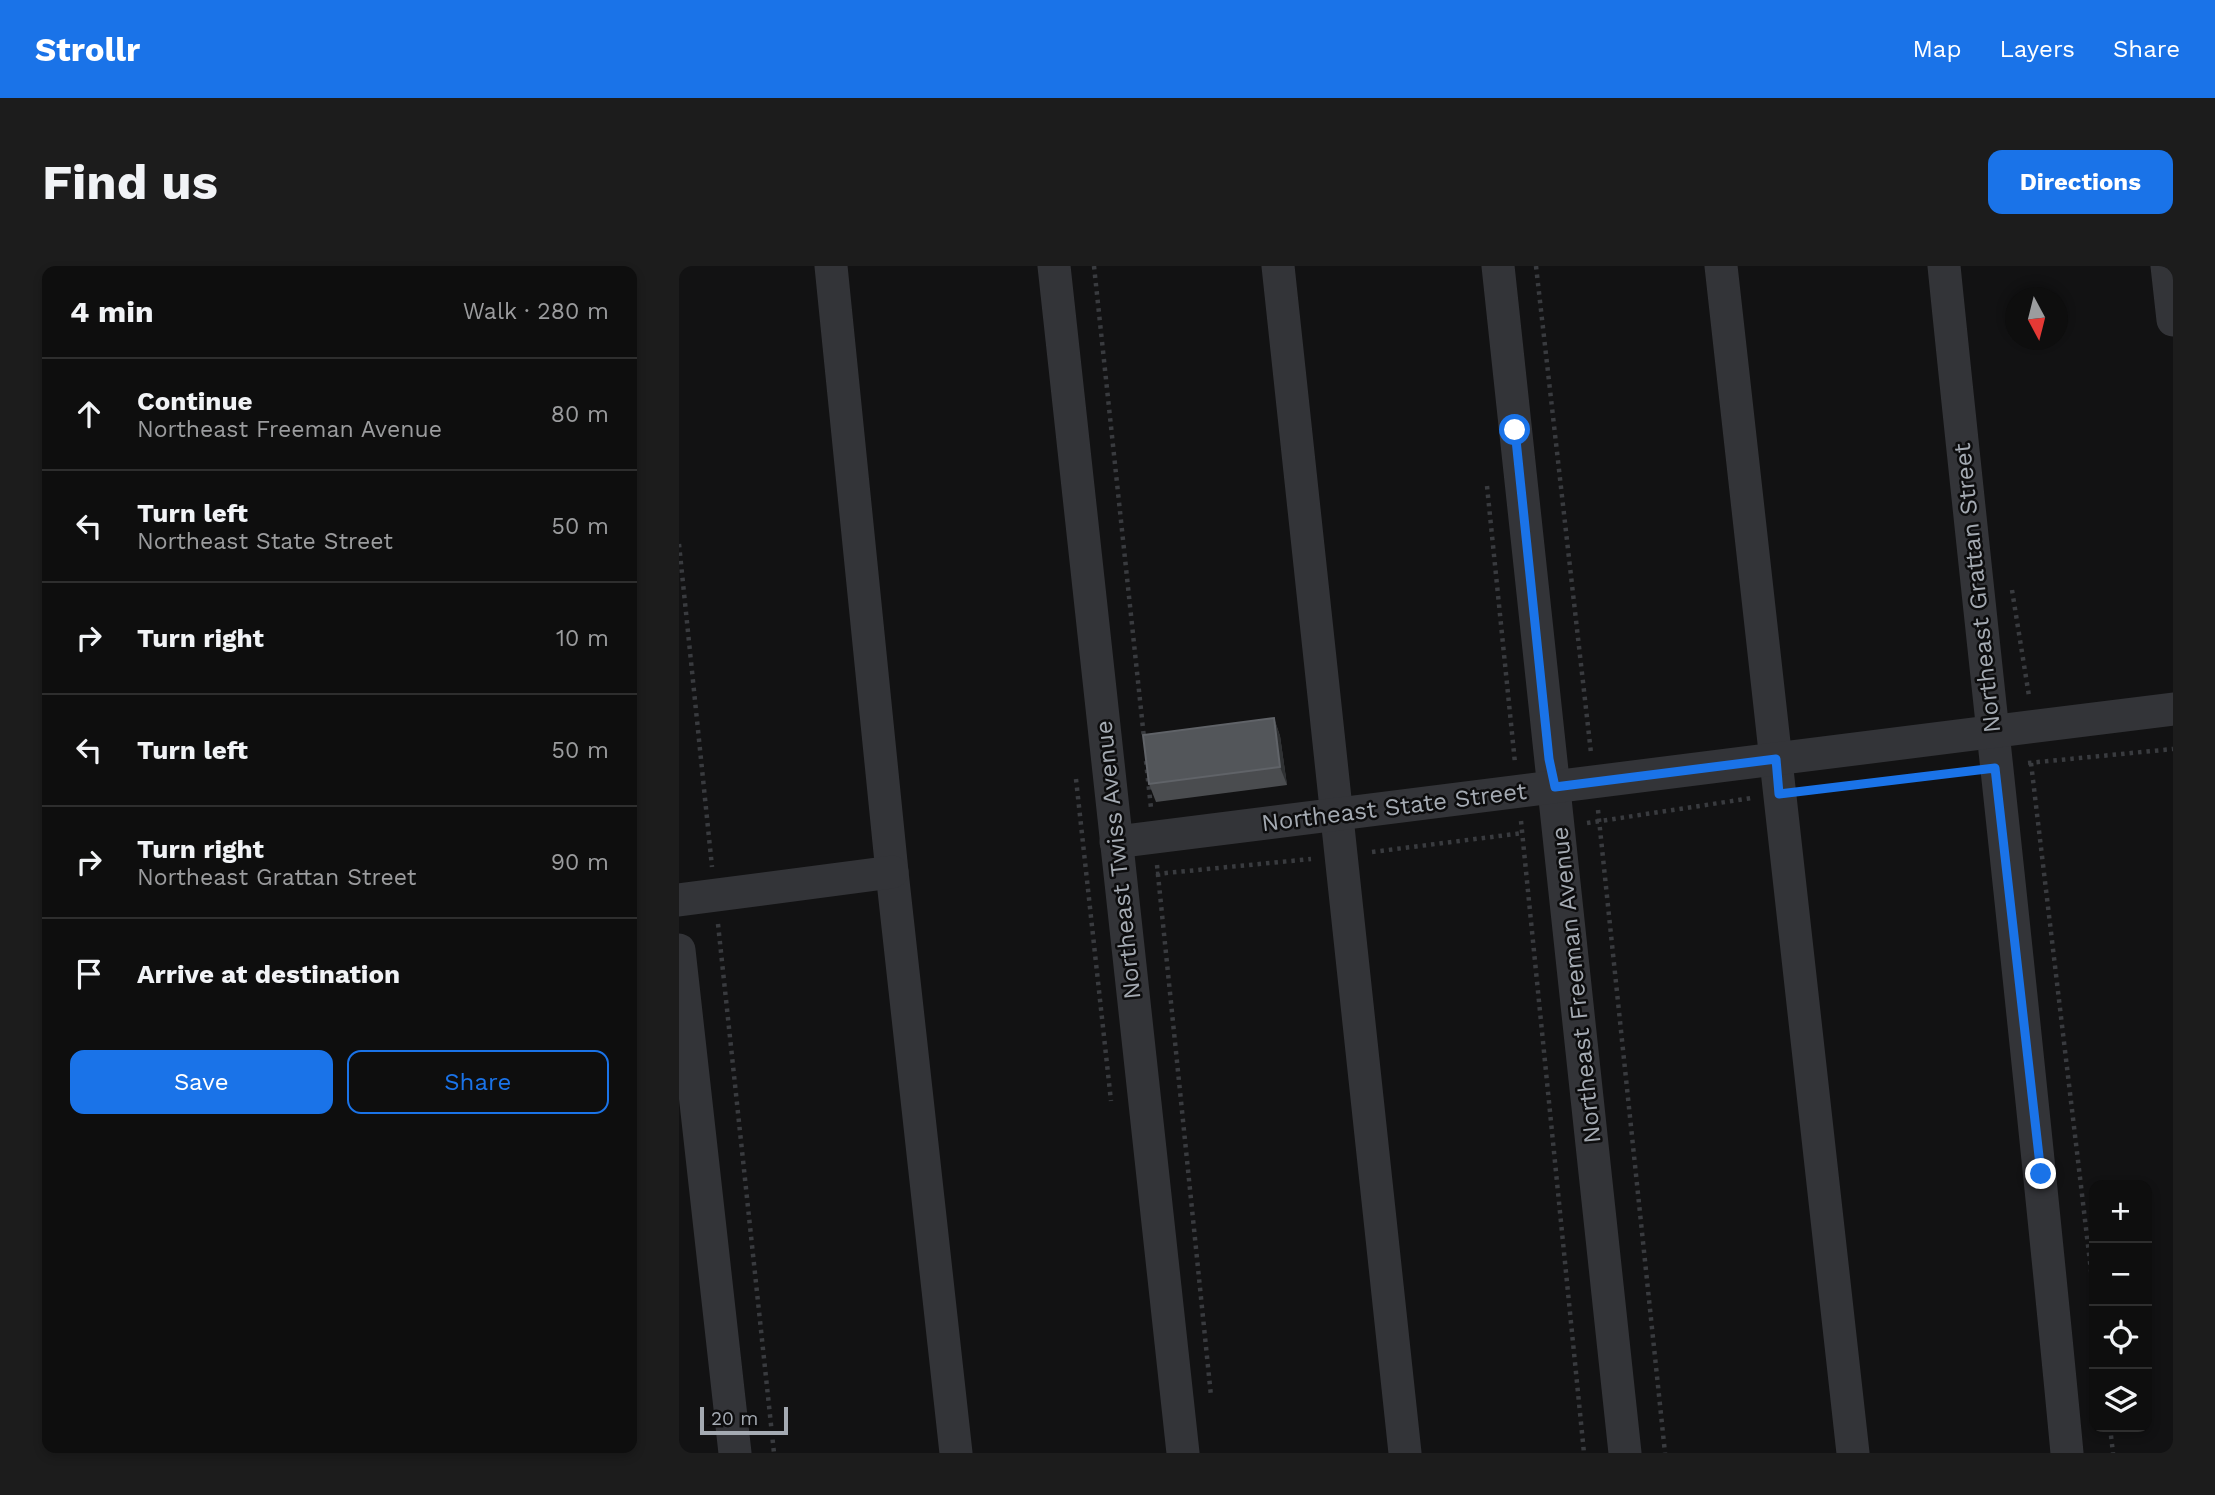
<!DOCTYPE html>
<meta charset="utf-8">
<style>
:root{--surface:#0e0e0e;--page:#1c1c1c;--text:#f1f3f6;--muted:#9b9c9e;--line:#2e2e2e;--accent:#1a73e8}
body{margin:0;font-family:"Work Sans",sans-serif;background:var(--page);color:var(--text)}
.controls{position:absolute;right:21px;bottom:21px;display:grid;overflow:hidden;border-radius:14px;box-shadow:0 4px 10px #0003}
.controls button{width:63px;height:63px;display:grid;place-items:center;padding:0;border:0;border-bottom:2px solid var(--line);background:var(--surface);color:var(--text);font:35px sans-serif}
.compass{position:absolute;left:1326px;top:21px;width:63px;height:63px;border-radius:50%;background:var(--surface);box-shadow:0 4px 10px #0003;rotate:173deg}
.scale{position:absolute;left:21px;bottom:18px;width:88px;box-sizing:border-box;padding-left:7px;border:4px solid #a4aab2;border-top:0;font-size:19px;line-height:24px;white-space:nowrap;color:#a4aab2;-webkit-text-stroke:5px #0d0d0e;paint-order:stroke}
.stop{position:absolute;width:21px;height:21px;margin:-16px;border:5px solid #1a73e8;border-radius:50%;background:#fff}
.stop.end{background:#1a73e8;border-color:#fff;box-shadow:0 2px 7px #0008}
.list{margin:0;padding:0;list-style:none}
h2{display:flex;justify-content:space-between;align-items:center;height:91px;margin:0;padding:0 28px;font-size:30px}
h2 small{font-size:23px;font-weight:400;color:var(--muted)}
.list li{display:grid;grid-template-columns:46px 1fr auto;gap:21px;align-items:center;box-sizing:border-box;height:112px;padding:0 28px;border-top:2px solid var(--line)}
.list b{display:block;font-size:26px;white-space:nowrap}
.list p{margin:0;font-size:23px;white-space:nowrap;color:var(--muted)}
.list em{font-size:23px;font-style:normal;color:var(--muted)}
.actions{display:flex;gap:14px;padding:21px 28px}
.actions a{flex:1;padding:16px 0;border:2px solid var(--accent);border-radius:14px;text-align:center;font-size:24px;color:var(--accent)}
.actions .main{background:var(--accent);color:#fff}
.icon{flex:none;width:38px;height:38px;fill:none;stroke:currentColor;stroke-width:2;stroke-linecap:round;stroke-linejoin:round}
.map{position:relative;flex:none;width:1494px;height:1187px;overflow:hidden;border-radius:14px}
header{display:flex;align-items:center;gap:42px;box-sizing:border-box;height:98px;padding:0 35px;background:var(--accent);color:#fff}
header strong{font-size:33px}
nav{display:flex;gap:38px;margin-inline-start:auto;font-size:24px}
.intro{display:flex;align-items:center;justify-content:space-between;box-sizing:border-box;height:168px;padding:0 42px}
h1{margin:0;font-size:49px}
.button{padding:18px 32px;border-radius:14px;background:var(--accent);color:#fff;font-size:24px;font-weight:700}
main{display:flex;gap:42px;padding:0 42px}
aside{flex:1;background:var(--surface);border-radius:14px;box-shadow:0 4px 10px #0003}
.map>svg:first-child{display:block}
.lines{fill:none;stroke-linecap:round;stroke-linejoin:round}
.path{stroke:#393b3f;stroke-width:4.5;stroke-dasharray:3.5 5;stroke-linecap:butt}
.minor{stroke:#333438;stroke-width:33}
.wall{fill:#4a4c4f}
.shaded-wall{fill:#2f3133}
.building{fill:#53565a;stroke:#606368;stroke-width:2}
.route{stroke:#1a73e8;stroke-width:9}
.labels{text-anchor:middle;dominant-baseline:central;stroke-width:5;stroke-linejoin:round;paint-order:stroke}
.street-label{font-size:24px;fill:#a4aab2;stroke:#0d0d0e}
</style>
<header>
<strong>Strollr</strong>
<nav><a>Map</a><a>Layers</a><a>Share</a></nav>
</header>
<div class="intro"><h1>Find us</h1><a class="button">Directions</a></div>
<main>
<aside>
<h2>4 min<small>Walk · 280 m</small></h2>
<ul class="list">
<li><svg class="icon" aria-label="ahead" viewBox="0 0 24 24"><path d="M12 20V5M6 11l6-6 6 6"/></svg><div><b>Continue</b><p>Northeast Freeman Avenue</p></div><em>80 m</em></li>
<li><svg class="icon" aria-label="left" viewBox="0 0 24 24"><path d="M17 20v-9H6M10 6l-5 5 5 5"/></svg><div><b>Turn left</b><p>Northeast State Street</p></div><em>50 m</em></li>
<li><svg class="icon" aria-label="right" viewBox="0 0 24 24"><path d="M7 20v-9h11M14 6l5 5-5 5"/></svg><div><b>Turn right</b></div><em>10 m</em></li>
<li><svg class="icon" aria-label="left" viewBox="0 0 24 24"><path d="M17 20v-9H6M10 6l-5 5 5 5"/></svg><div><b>Turn left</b></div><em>50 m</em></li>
<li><svg class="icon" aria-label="right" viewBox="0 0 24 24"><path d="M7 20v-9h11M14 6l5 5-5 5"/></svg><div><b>Turn right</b><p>Northeast Grattan Street</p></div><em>90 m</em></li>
<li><svg class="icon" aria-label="arrive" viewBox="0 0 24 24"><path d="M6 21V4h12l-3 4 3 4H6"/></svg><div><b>Arrive at destination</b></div></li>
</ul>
<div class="actions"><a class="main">Save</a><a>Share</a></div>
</aside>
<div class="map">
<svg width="1494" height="1187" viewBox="0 0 1494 1187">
<rect width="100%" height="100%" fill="#121213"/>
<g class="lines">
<g class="path">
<polyline points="415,0 465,472"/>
<polyline points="857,0 912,487"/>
<polyline points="808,220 836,497"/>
<polyline points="0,278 33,601"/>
<polyline points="1333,324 1350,430"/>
<polyline points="467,495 472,542"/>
<polyline points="1349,497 1494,483"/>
<polyline points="1352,497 1415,1030"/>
<polyline points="397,513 432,835"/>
<polyline points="1130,524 1288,506"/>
<polyline points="919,544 986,1187"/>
<polyline points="842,555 905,1187"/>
<polyline points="908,557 1073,532"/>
<polyline points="693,586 844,567"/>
<polyline points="478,599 532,1130"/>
<polyline points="477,608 632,593"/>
<polyline points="39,658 95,1187"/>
<polyline points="1431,1161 1434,1187"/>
</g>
<g class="minor">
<polyline points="152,0 213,606 277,1187"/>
<polyline points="375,0 504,1187"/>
<polyline points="599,0 726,1187"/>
<polyline points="819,0 946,1187"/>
<polyline points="1042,0 1174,1187"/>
<path d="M1265,0c40,396 86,791 123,1187"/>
<polyline points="1488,0 1494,54"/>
<polyline points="437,576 1494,443"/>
<polyline points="0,634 213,606"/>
<polyline points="0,684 56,1187"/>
</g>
</g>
<polygon class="wall" points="595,452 601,470 608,519 477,536 470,518"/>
<polygon class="shaded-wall" points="595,452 601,470 608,519 601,501"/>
<polygon class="building" points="595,452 601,501 470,518 464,469"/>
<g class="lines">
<polyline class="route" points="836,164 870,493 876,521 1097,493 1100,528 1316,502 1362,908"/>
</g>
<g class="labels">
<g class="street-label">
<text transform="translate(1298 322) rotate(-96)">Northeast Grattan Street</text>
<text transform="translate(715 541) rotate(-7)">Northeast State Street</text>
<text transform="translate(439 594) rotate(-96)">Northeast Twiss Avenue</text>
<text transform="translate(897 719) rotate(-96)">Northeast Freeman Avenue</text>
</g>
</g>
</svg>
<div class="controls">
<button>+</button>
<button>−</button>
<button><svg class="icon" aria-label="locate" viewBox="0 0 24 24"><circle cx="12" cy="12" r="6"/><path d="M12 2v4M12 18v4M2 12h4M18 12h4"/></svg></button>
<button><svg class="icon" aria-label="layers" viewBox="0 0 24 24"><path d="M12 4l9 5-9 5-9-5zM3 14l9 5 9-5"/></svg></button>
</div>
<svg class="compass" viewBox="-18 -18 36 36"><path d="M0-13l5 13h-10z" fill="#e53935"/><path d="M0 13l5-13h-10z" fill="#9b9c9e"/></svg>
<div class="scale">20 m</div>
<div class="stop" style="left:836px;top:164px"></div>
<div class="stop end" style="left:1362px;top:908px"></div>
</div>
</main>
